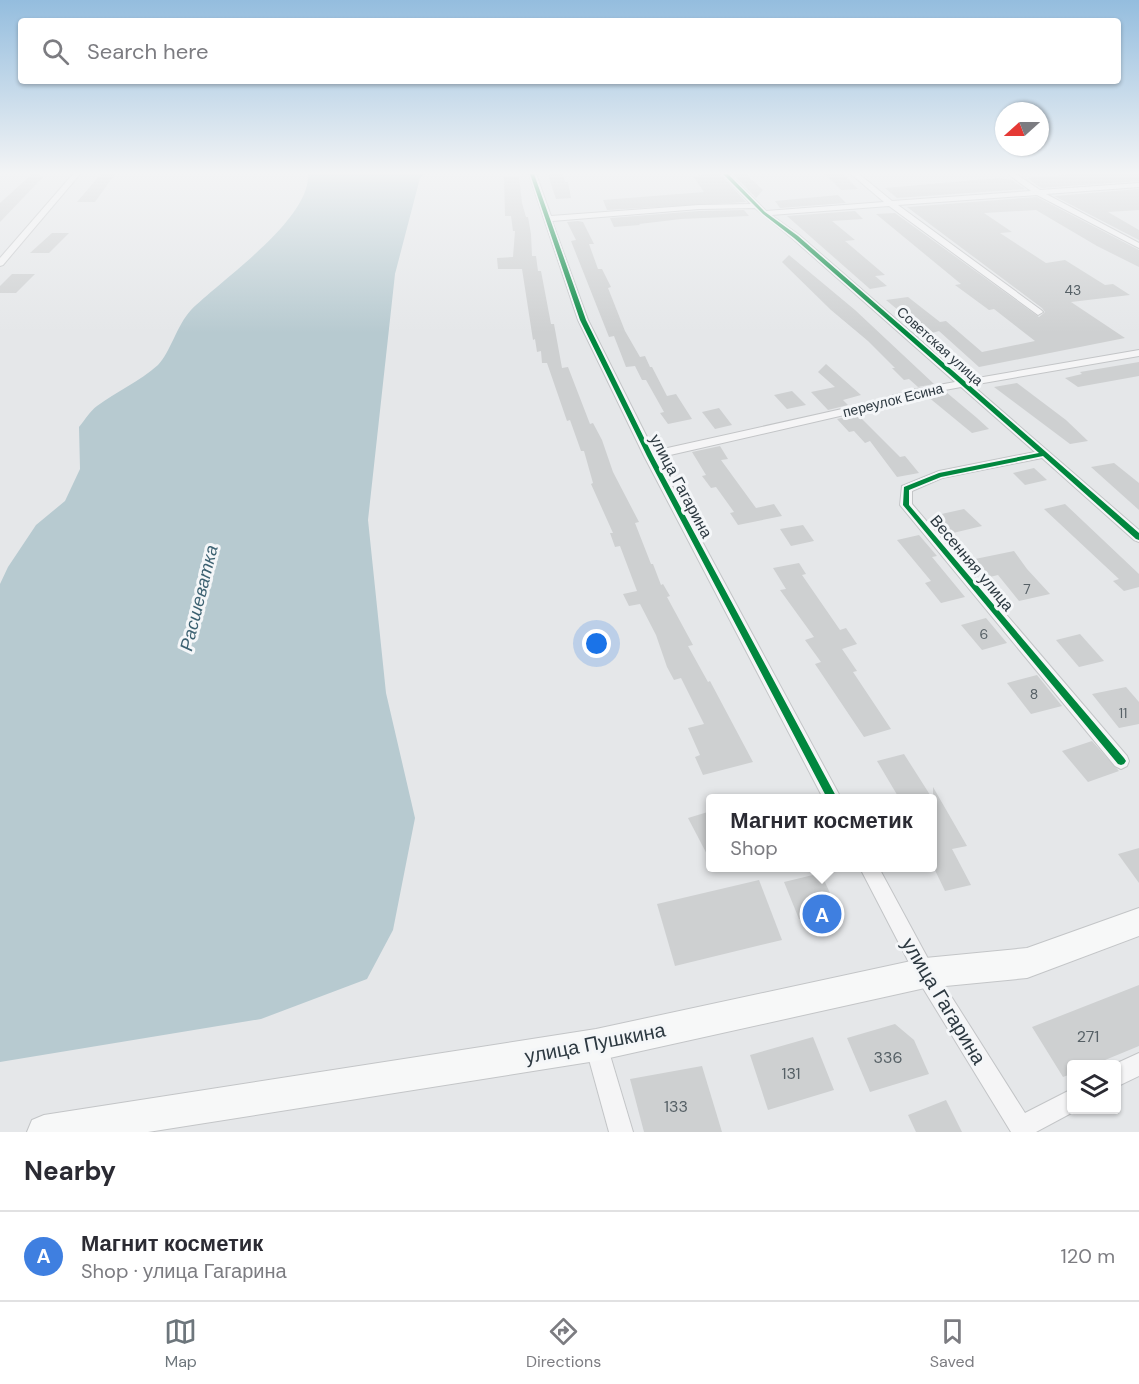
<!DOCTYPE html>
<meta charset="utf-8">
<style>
:root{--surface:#fff;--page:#f2f2f3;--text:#2b2b33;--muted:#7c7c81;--line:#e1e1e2;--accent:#6d767c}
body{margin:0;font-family:"DM Sans",sans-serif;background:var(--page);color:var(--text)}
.controls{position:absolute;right:18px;bottom:18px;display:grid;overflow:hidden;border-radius:6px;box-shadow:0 2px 4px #0004}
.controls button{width:54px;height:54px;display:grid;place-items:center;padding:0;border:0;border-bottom:2px solid var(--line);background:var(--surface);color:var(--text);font:30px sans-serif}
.compass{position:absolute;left:995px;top:102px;width:54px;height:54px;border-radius:50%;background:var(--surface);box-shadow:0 2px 4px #0004;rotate:249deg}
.you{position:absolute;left:597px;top:644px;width:21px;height:21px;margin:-15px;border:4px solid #fff;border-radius:50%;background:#1a73e8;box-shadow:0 0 0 9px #1a73e833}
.badge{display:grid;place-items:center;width:39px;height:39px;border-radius:50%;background:var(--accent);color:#fff;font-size:20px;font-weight:700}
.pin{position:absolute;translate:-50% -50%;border:3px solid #fff;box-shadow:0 2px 6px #0006}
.popup{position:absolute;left:706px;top:794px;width:231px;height:78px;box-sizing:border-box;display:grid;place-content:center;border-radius:6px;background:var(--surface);filter:drop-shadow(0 2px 4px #0005);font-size:20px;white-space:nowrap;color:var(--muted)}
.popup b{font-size:22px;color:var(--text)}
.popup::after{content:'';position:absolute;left:50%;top:100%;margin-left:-12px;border:12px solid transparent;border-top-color:var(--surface)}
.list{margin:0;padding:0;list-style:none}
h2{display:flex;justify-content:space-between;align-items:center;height:78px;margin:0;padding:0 24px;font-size:26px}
h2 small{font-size:20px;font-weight:400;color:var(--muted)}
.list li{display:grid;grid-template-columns:39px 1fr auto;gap:18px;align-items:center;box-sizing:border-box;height:90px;padding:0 24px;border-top:2px solid var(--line)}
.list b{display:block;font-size:22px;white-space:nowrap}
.list p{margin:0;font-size:20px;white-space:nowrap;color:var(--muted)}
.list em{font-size:20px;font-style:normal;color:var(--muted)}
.icon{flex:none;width:33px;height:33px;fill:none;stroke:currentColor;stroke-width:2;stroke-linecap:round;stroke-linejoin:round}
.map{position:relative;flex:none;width:1139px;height:1132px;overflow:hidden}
.search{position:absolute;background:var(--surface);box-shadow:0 2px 4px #0004;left:18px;right:18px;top:18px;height:66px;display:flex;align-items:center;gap:15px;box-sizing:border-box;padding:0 21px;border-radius:6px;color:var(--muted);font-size:22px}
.sheet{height:168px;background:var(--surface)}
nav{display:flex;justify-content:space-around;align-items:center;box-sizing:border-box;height:84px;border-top:2px solid var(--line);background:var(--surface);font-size:16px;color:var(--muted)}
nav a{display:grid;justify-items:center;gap:3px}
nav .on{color:var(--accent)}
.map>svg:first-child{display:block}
.water{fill:#b7cad0}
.building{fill:#ced0d1}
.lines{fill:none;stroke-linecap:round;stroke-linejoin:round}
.minor-casing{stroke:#c3c5c7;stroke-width:2}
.secondary-casing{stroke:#c3c5c7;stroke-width:2}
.minor{fill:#f5f5f6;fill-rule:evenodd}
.secondary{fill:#f7f8f8;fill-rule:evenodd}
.cycleway-casing{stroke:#f4f6f8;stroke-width:3}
.cycleway{fill:#00873e;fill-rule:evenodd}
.labels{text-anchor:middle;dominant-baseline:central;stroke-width:6;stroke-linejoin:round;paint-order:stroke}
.number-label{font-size:14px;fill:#566066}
.far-street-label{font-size:14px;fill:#2d3941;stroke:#f4f6f8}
.street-label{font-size:16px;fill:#2d3941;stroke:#f4f6f8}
.near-number-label{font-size:16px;fill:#566066}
.water-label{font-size:18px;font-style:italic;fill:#3c6171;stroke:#f4f6f8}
.near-street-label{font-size:20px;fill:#2d3941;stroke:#f4f6f8}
</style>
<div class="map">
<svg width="1139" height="1132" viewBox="0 0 1139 1132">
<rect width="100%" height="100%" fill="#e5e7e9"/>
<path class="water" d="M308,174h117l-5,4 -25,96 -27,246 18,173 29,125 -22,112 -26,49 -106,40 -261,43v-478l8,-17 28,-42 29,-24 15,-32 -1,-42c6,-7 11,-16 18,-21 20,-15 42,-24 61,-41 12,-12 19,-40 33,-55 30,-30 120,-91 117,-136z"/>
<g class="building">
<polygon points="32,174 44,176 0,222 0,203"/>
<polygon points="101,174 115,174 95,202 77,202"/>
<polygon points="562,174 565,182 568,182 571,198 556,199 548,175"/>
<polygon points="712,174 720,174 746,202 607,210 603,200 704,192 693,176"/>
<polygon points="733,174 746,174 763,190 756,198"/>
<polygon points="825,174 843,174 858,189 841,190"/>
<polygon points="1077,174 1139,174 1139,181 1041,188 1027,178"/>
<polygon points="504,176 519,176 522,203 526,217 528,217 531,234 532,256 536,256 538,271 541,271 551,324 554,324 562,368 568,367 590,424 593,423 602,440 613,472 639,522 635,523 651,564 653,564 661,585 663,584 670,596 667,597 693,645 688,646 708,682 710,681 753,762 703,775 695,757 700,755 688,728 704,724 681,678 674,680 667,667 656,635 640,604 629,606 623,594 637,591 620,546 615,547 610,533 613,533 591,484 593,483 584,451 581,451 570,420 567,421 547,363 542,363 541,351 537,352 535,339 533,340 522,269 498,269 497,258 513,257 515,231 513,231 511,216 505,216"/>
<polygon points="999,178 1012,180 1025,189 897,198 885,188"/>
<polygon points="1139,189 1139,210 1108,212 1139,230 1139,240 1054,196"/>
<polygon points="838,195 846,203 780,208 775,201"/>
<polygon points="1037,197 1139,250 1139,267 1097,246 1036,210 984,213 1012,232 1000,233 1046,263 1065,260 1105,285 1113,284 1130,295 1071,302 1125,338 979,367 939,331 932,333 916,319 910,320 886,300 908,297 940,322 946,321 982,352 1035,341 994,309 989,310 955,285 961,284 876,214 895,213 1039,317 1045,312 1042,308 907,207"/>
<polygon points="744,210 749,216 681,219 639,224 640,225 614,227 610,218 699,211"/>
<polygon points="855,211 863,219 832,221 855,240 845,241 885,275 875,276 887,286 870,289 787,216"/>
<polygon points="578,221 583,222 594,244 589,244 598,269 602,269 611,287 608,288 625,331 640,357 645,356 650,367 652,367 667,396 676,394 692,419 668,424 660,413 664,412 646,380 642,380 635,366 626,367 614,336 609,337 571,241 576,240 567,222"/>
<polygon points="52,233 69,233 49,253 30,253"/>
<polygon points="789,255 855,310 934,384 918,387 909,379 904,380 892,368 895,368 868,341 831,310 782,262"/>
<polygon points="12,274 35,274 16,293 0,293 0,286"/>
<polygon points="1139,362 1139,376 1078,387 1065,378 1082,374 1080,372"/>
<polygon points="826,364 861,395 843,400 848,405 828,410 811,392 835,387 818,372"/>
<polygon points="1017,383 1066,420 1088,441 1070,444 994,387"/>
<polygon points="792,391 806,405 787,409 774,395"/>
<polygon points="946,392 977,418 989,429 972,433 927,396"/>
<polygon points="719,408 732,425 715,429 702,412"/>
<polygon points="857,414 900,457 905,456 919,473 897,477 870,441 865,443 854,431 849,432 837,419"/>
<polygon points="720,446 728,459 721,460 756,508 774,504 782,516 738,525 730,513 734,512 716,487 711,488 702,476 706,475 692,452"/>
<polygon points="1114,463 1139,483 1139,510 1091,467"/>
<polygon points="1034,468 1047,480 1025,485 1013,473"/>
<polygon points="1065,504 1139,574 1139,587 1124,591 1113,581 1119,579 1044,509"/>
<polygon points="964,509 982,526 953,533 937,515"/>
<polygon points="803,525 814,541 791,546 780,529"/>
<polygon points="919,535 937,556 932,557 965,597 941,603 925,583 931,581 897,540"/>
<polygon points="1014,551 1027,569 1050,594 1019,601 998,575 990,577 975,559"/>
<polygon points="799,563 806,574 802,575 840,630 846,628 857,644 842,649 857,671 853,672 891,729 864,737 815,664 821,662 805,640 814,637 780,590 786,589 773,568"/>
<polygon points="986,618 1007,643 982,650 961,625"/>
<polygon points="1080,634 1104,661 1079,667 1056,640"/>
<polygon points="1037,675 1062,706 1031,714 1007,683"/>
<polygon points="1126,687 1139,702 1139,724 1119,728 1092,694"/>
<polygon points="1092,741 1119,771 1088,782 1062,751"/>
<polygon points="904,754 932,798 899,798 877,761"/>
<polygon points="933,787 967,846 952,849 971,885 945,891 933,866"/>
<polygon points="711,811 711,862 688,818"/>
<polygon points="1139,848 1139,883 1118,854"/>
<polygon points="821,873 837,909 799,919 784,882"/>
<polygon points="759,880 782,940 675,966 657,904"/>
<polygon points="1139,985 1139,1046 1093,1065 1071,1065 1071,1074 1063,1077 1032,1027"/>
<polygon points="895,1024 914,1040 929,1074 870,1092 847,1038"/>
<polygon points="813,1037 834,1090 768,1110 750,1055"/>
<polygon points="702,1066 722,1132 644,1132 630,1079"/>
<polygon points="946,1100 962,1132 916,1132 908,1115"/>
</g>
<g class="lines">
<g class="minor-casing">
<g id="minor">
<polygon points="73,174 80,174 3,265 0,266 0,258"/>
<path d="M529,174h7l15,42 148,-11 52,-1 -29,-30h7l37,37 118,-9 -33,-28h8l33,27 139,-10 -23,-17h8l24,16 99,-7v4l-93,7 93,49v5l-102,-53 -139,10 143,105 2,2 -5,3 -149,-109 -118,9 28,20 167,145 173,-30v6l-167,29 167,145v12l-5,-2 -92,-82 -100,20 -30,13v13l215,252 2,5 -2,5 -6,3 -6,-3 -215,-261 2,-19 37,-15 96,-19 -74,-65 -43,8 -65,18 -196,45 184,340h-18l-179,-342 -66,-136zM755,208l38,31 162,143 -38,7 -66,18 -197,44 -66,-131 -36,-99 147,-12z"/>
<polygon points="860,868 879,868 932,966 1025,1113 1072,1089 1072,1110 1077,1110 1036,1132 1011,1132 918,980"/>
<polygon points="596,1034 604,1037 607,1045 633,1132 609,1132 585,1045 588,1037"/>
<polygon points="1139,1053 1139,1076 1116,1087 1115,1064"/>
</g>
</g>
<g class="secondary-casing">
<polygon id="secondary" points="1139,908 1139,936 1027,978 925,988 596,1061 148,1132 27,1132 32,1120 44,1115 596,1029 925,958 1027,948"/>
</g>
<use href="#minor" class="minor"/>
<use href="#secondary" class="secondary"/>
<g class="cycleway-casing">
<g id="cycleway">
<polygon points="530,174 534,174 586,320 653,456 837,798 827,798 647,456 580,320"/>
<polygon points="723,174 728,174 765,212 798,236 1139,533 1139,540 1136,539 1043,456 941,477 909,490 909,505 1124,758 1126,761 1124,764 1121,765 1118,764 903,505 904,487 939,473 1039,453 794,238 763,214"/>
</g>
</g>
<use href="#cycleway" class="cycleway"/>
</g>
<linearGradient id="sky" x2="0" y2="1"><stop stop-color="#94bdde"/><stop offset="0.52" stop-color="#f3f4f5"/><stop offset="1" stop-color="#f3f4f5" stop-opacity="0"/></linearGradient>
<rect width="1139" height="333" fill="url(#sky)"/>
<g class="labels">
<g class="number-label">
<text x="1073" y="290">43</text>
<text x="1027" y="589">7</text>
<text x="984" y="634">6</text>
<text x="1034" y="694">8</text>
<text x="1123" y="713">11</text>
</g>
<g class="far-street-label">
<text transform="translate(940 346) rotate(42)">Советская улица</text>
<text transform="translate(893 400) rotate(-14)">переулок Есина</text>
</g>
<g class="street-label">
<text transform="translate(681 486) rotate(62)">улица Гагарина</text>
<text transform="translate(972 563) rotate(50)">Весенняя улица</text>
</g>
<g class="near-number-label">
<text x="1088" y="1036">271</text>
<text x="888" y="1057">336</text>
<text x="791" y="1073">131</text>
<text x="676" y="1106">133</text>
</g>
<g class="water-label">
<text transform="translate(199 598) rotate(-76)">Расшеватка</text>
</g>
<g class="near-street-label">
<text transform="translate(944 1001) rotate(59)">улица Гагарина</text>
<text transform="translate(595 1043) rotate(-11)">улица Пушкина</text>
</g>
</g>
</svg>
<div class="controls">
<button><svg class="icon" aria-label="layers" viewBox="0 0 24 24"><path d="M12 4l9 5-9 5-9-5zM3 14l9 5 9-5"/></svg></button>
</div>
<svg class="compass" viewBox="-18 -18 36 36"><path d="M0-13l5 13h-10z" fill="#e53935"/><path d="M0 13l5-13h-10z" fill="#7c7c81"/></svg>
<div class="you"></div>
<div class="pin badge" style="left:822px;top:914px;background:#3f7fe0">A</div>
<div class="popup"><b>Магнит косметик</b>Shop</div>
<div class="search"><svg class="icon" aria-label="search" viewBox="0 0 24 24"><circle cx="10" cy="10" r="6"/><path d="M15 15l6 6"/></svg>Search here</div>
</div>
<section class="sheet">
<h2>Nearby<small></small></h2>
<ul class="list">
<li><span class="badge" style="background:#3f7fe0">A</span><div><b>Магнит косметик</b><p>Shop · улица Гагарина</p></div><em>120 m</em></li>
</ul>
</section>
<nav>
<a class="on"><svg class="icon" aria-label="map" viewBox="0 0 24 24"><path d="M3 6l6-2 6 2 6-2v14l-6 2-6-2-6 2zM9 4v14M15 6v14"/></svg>Map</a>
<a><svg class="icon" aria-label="directions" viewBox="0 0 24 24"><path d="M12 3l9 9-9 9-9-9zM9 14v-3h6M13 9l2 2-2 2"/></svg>Directions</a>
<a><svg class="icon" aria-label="saved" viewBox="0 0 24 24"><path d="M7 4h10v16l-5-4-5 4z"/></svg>Saved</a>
</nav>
